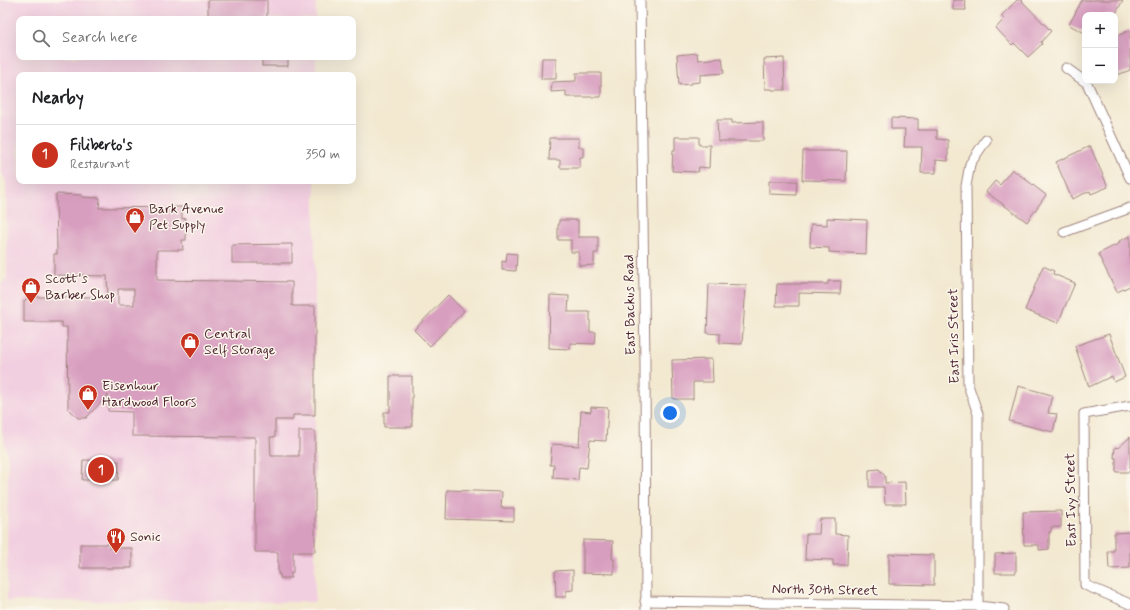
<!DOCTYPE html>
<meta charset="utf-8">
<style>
:root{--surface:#fff;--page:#f2f2f2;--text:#202124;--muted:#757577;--line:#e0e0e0;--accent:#c8321e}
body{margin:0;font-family:Mynerve,sans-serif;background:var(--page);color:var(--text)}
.controls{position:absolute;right:12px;top:12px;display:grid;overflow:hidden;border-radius:8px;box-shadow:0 4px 16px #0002}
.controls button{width:36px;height:36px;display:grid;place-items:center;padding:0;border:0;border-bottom:1px solid var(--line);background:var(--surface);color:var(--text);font:20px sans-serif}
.you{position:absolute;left:670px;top:413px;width:14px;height:14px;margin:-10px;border:3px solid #fff;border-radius:50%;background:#1a73e8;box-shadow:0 0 0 6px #1a73e833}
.badge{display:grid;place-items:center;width:26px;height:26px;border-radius:50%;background:var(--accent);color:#fff;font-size:13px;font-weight:700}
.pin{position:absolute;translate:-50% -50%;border:2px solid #fff;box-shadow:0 1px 4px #0006}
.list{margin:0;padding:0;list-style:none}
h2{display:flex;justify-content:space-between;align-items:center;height:52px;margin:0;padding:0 16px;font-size:17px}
h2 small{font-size:13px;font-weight:400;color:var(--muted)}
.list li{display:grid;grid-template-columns:26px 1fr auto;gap:12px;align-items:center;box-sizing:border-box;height:60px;padding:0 16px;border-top:1px solid var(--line)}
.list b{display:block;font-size:15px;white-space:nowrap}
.list p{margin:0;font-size:13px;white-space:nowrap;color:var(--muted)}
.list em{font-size:13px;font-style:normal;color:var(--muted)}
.icon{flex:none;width:22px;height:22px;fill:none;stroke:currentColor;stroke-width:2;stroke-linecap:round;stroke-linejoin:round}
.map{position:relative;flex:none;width:1130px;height:610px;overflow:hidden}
.search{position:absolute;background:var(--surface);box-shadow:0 4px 16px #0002;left:16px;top:16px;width:340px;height:44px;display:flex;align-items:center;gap:10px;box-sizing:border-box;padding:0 14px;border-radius:8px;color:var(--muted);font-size:15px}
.panel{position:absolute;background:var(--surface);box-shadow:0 4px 16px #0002;left:16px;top:72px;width:340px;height:112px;border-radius:8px}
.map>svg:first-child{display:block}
.built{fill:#f2cfe0}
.building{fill:#d89ebf;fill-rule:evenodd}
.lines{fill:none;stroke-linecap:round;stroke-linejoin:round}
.street-casing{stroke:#9e847e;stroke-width:11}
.street{stroke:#fff;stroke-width:9}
.labels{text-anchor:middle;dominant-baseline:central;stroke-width:3;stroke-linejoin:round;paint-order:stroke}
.poi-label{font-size:14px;fill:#4a1f2b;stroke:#fbf7ec;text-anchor:start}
.street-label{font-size:14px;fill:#4a1f2b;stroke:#fbf7ec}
</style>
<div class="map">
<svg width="1130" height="610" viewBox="0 0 1130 610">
<rect width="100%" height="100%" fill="#fbf7ec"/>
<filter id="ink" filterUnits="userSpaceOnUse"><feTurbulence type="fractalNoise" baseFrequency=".025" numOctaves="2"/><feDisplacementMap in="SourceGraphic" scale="8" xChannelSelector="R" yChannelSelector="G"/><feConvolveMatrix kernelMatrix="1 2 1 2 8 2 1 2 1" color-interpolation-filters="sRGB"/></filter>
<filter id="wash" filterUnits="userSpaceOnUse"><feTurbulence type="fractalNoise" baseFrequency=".012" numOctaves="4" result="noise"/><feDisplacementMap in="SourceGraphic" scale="16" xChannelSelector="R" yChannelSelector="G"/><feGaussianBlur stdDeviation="0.9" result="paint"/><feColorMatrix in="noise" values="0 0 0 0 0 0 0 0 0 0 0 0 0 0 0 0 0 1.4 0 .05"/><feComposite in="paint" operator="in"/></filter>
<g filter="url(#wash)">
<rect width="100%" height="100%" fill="#f3e9d1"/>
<polygon class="built" points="0,0 316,0 316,19 19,19 19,57 316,57 316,75 19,75 19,181 315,181 315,602 7,601 8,458 2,431 1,285 7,278 6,181 1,171"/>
<g id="blocks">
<g class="building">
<polygon points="208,0 267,0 267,19 208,18"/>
<polygon points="953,0 965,0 966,10 953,10"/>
<polygon points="1017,0 1021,0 1051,31 1041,42 1042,44 1028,57 1014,43 1012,45 996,28 1004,19 1001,16"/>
<polygon points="1082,0 1123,0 1115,15 1085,15 1085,33 1069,25"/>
<polygon points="1130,30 1130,70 1115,76 1115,37"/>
<polygon points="697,53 698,60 722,58 724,73 700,75 700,82 691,83 691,84 679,85 677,55"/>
<rect x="262" y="57" width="26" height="9"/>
<polygon points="542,58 556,58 556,79 541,79"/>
<polygon points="784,58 785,90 772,90 772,89 765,89 764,59"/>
<polygon points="576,73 601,73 601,97 566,97 566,91 551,92 552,82 576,81"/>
<polygon points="891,118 918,119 918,130 937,130 937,139 948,140 948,161 936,160 936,173 921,173 922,147 904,147 905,129 891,129"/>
<polygon points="717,120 732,120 732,123 763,122 763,141 718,141"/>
<polygon points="675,137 699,137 699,145 710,145 709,168 699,167 698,172 672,171 673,150 675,150"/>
<polygon points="550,138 579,138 579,147 583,147 583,157 580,157 580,168 560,168 560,160 549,160"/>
<polygon points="1090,146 1108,187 1091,194 1090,191 1072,199 1056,162"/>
<polygon points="803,151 847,151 846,181 802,180"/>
<polygon points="1012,169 1046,195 1027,222 986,192 995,181 1000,185"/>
<polygon points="769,181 797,181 796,195 769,194"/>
<path d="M56,194l26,1v2l18,1 -1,10 83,-1v12l4,-1v22h-4l1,10h-26v30l135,2v24h23v109h-22v5h-18v17h-5l1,19h28v-25h16v121h-22v21h-2v5h-11v-4h-2v-22h-23v-115l-123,-1v-24l-24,-1v-16l-22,23h-8l-10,-10 -1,-81h-5v-5h-38v-21l5,-4h79l-1,-21 -53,-1v-21h3zM118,289h16v16h-16z"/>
<polygon points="827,218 867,220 866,254 829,252 829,248 810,247 811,224 827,225"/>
<polygon points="559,220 578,220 578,237 598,237 598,253 594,253 594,265 579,266 579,252 571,252 571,240 558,240 558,225 559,225"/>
<polygon points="1130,236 1130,286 1117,292 1098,254 1120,243 1119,241"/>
<polygon points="292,244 292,263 232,263 232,245"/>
<polygon points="507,253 517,254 516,271 502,270 502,261 506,262"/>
<polygon points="1043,266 1054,271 1053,274 1075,283 1058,323 1025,310"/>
<polygon points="828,281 841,281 840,294 799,293 799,306 776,306 777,284 828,284"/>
<polygon points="709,284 746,285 742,344 720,343 720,334 707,333"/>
<polygon points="448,295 464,311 430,346 414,330"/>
<polygon points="550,295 569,296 568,312 590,312 590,332 596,332 595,344 570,343 570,349 549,348"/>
<polygon points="1109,334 1125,377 1114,382 1112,376 1089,387 1075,346"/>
<polygon points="712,359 713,382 693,382 693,399 673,399 672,360"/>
<polygon points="390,376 412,376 412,427 384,427 384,412 390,412"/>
<polygon points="1018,386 1052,395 1048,413 1057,414 1053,432 1009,421"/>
<polygon points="591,407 608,408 606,441 590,440 587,468 579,467 578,480 553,478 554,465 550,465 552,444 579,446 581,411 591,412"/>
<polygon points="1130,437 1130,472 1116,472 1116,458 1114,458 1115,447 1118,448"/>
<polygon points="83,460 119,461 118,480 82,480"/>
<polygon points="879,469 885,476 885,483 905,482 906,504 885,504 884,487 869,487 869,470"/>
<polygon points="447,490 502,492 501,508 514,508 514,521 446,519"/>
<polygon points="1061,511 1061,527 1051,527 1051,532 1049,532 1049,549 1039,550 1039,545 1024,545 1023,512"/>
<polygon points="820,519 835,519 835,534 848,535 847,565 833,565 833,560 805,559 806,534 819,534"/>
<polygon points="1130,532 1130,568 1109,569 1108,551 1114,551 1114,533"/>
<polygon points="583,540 613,541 612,559 614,559 614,574 583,573"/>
<polygon points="80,544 109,544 109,548 132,548 132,568 80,568"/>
<polygon points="1016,553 1016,573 995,573 995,554"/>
<polygon points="889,554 934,555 934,585 889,584"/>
<polygon points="573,570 573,590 566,591 566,597 556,597 555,571"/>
</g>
</g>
</g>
<g filter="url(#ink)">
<use href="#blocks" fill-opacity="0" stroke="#9e847e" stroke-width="1"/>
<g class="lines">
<g class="street-casing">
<g id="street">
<polyline points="640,0 645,363 646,610"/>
<polyline points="1066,68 1087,83 1130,178"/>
<polyline points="1064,232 1130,208"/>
<polyline points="1130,406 1084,414 1085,585 1130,604"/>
<polyline points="645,601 978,606 1004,609"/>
<polyline points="978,606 978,414 968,385 966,186 970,164 986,140"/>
</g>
</g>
<use href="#street" class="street"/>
</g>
</g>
<defs>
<g id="shop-pin" transform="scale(1)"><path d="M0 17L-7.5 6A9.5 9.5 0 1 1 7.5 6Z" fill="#c8321e" stroke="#fbf7ec"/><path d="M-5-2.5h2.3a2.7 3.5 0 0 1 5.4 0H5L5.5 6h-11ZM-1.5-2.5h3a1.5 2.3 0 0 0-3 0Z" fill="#fff"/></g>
<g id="restaurant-pin" transform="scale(1)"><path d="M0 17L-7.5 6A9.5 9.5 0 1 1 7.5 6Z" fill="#c8321e" stroke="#fbf7ec"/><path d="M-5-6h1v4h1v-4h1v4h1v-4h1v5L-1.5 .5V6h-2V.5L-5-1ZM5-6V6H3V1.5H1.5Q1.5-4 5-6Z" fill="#fff"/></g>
</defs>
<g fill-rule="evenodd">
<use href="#shop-pin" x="135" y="217"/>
<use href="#shop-pin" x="31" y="287"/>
<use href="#shop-pin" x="190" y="342"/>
<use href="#shop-pin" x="88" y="394"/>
<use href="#restaurant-pin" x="116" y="537"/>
</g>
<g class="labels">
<g class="poi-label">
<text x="149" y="209">Bark Avenue<tspan x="149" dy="16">Pet Supply</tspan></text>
<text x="45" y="279">Scott's<tspan x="45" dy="16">Barber Shop</tspan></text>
<text x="204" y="334">Central<tspan x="204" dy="16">Self Storage</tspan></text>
<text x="102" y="386">Eisenhour<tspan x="102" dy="16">Hardwood Floors</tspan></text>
<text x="130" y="537">Sonic</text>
</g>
<g class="street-label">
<text transform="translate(630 305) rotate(-91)">East Backus Road</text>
<text transform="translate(954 336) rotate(-91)">East Iris Street</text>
<text transform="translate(1071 500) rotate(-91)">East Ivy Street</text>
<text transform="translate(825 590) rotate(1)">North 30th Street</text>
</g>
</g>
</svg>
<div class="controls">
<button>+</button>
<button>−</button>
</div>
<div class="you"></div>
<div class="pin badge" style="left:101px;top:470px">1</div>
<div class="search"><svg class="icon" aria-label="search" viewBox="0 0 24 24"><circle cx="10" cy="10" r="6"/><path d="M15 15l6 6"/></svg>Search here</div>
<section class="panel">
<h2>Nearby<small></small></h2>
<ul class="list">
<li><span class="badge">1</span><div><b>Filiberto's</b><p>Restaurant</p></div><em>350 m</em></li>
</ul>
</section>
</div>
